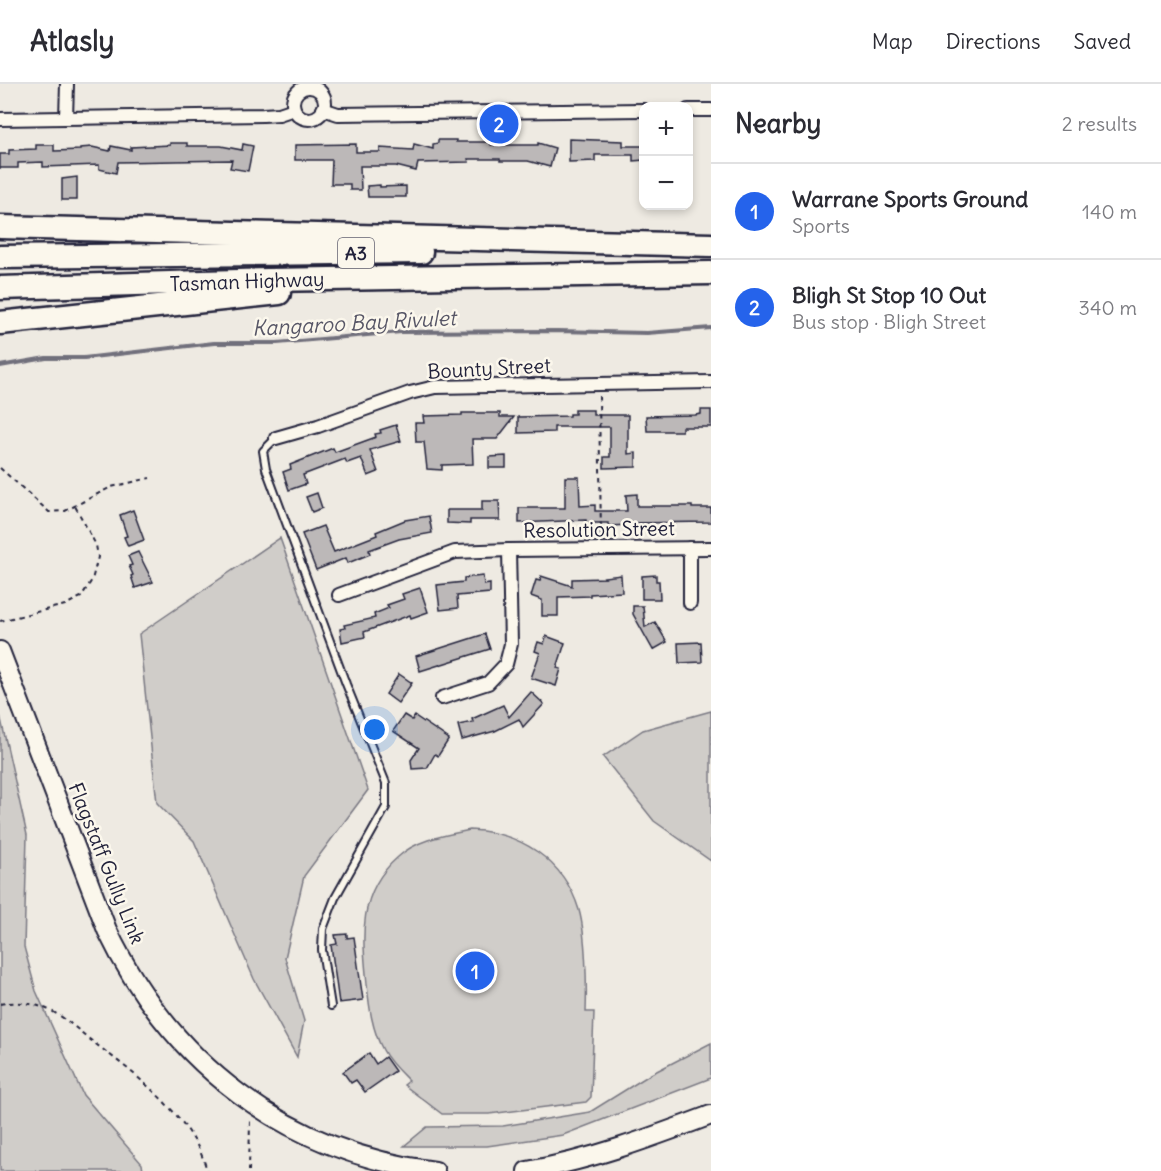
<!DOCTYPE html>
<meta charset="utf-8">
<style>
:root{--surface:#fff;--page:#f2f2f3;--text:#2b2b33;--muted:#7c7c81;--line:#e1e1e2;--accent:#2563eb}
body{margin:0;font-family:Delius,sans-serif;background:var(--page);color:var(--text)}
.controls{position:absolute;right:18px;top:18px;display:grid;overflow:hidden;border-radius:12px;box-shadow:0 3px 9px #0003}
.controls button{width:54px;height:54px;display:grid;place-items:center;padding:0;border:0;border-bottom:2px solid var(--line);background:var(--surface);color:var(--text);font:30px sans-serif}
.you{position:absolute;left:375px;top:646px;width:21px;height:21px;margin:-15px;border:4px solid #fff;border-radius:50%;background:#1a73e8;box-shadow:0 0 0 9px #1a73e833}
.badge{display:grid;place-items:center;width:39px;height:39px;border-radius:50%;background:var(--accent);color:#fff;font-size:20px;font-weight:700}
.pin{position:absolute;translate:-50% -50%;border:3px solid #fff;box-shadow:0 2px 6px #0006}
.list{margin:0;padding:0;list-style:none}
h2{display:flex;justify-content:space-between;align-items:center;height:78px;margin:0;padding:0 24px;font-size:26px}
h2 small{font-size:20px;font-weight:400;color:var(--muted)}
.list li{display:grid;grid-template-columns:39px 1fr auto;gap:18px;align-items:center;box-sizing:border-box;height:96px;padding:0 24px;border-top:2px solid var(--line)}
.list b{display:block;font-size:22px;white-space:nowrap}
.list p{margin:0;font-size:20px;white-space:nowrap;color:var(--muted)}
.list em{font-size:20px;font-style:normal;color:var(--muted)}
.map{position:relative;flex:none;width:711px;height:1087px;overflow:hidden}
header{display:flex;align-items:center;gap:36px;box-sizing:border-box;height:84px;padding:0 30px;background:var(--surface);border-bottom:2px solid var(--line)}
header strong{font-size:28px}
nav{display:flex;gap:33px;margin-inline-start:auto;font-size:21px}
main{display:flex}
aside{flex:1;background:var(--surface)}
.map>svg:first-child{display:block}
.green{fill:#d0cdc9;stroke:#797882;stroke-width:1.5}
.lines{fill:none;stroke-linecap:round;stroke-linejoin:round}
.stream{stroke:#716f7c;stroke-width:4}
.building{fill:#bcb8b8;stroke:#22223b;stroke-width:1.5}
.lane-casing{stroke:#22223b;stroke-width:10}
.street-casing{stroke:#22223b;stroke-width:16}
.secondary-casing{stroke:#22223b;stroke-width:22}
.highway-casing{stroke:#22223b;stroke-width:27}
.path{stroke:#22223b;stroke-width:2;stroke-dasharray:4.5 4.5;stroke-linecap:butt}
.lane{stroke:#fbf7ec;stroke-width:6}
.street{stroke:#fbf7ec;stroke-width:12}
.secondary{stroke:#fbf7ec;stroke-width:18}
.highway{stroke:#fbf7ec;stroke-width:22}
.labels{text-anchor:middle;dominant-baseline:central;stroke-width:5;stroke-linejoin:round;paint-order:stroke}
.shield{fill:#fbf7ec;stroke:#636270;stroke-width:1.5}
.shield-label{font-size:18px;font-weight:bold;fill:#22223b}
.street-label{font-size:20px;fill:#22223b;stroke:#fbf7ec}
.water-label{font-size:21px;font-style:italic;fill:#575666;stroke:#fbf7ec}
</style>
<header>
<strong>Atlasly</strong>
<nav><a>Map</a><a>Directions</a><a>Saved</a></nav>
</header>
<main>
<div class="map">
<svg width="711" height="1087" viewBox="0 0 711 1087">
<rect width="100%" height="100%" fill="#eeeae2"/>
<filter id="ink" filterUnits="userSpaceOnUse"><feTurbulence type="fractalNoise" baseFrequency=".0167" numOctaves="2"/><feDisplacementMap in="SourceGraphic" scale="12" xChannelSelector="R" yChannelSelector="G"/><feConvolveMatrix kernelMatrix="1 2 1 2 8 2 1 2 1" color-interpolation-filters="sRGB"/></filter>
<g filter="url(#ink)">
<g class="green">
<polygon points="280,454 368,706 304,792 285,874 304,937 297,973 254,895 194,757 157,719 139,550"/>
<polygon points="711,627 711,777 654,737 603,673 643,646"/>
<polygon points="0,631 27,751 24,863 36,907 83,1011 142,1080 143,1087 0,1087"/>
<path d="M470,746c50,2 94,30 109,80 7,25 8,75 7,102h8l-3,85 -5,5 -97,12h-47l-38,-29 5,-4c-9,-9 -20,-19 -26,-31 -11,-20 -14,-44 -16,-66 -5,-49 -9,-92 31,-127 19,-18 48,-22 72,-27z"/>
<polygon points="711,959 711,994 563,1051 487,1062 404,1062 427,1043 503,1042 590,1028 651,990"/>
</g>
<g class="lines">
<polyline class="stream" points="0,282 46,274 84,274 214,259 277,259 401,248 557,247 647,249 711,244"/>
</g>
<g class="building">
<polygon points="569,55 623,57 623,62 644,62 644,76 633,77 633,71 595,71 595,77 569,78"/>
<polygon points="438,56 456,56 456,58 490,58 491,61 538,61 538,59 555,64 550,83 528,77 500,77 500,75 468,75 469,78 418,79 416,87 396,82 360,82 361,106 350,106 350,100 331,100 332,76 295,76 295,61 356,60 356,68 380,68 380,64 413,66 414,60 433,65 433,60 438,59"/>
<polygon points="170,59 187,59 187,62 221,62 242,66 243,60 253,62 248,87 230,84 232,76 118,78 116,89 99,85 99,81 43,83 43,78 18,79 18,84 0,84 0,70 9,70 9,66 36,65 36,61 54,61 54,67 80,66 80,64 92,63 110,67 111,62 131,66 131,63 170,61"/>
<polygon points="77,93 77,116 62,116 62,95"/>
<polygon points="380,101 380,103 406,102 406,113 368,113 367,102"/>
<polygon points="575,326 593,326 593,331 628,331 628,370 636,369 636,383 604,384 604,373 610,373 610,343 554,343 554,348 518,349 518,333 570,332 570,330 575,330"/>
<polygon points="701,326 711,326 711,343 682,343 682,347 647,347 646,332 695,331 701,330"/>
<polygon points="462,329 500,329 500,333 514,333 497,355 472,355 473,380 442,381 442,386 427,385 424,358 416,358 415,339 424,339 423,332 462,331"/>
<polygon points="396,341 401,357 370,366 378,388 368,392 361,374 347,379 345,375 303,391 306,400 289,406 283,388 291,385 290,381 333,364 335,368 376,353 375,350 381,349 380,346"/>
<polygon points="506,372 506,384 489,384 489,373"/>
<polygon points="565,393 579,393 580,422 595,421 595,427 627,427 626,411 637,410 637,422 692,422 692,424 711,424 711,438 631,439 631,441 608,442 608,439 586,439 586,436 519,439 519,424 565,424"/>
<polygon points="317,409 322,424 312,428 306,413"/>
<polygon points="482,417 499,417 500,436 470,436 470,440 447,439 447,426 482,426"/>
<polygon points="133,426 144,456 128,462 124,453 127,452 120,431"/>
<polygon points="429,432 432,449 399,455 369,466 370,470 348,479 346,474 316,486 302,450 323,442 334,468 377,451 376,448 405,436"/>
<polygon points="138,468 153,498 135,504 131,492 133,491 129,482 132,481 128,472"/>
<polygon points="621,491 622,508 590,510 590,512 558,513 558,532 542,532 542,516 531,512 536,496 540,497 541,492 572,502 572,495 605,494 604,493"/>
<polygon points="656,491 656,497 659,497 660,515 642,515 642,492"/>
<polygon points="483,492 484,501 490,500 490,509 457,512 458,524 440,526 437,501 464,498 464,494"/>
<polygon points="420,504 428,528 411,534 410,531 364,548 365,553 342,558 340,545 345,544 344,541 375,534 374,530 389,524 387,521 404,515 402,510"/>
<polygon points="633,522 643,522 645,543 655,538 667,558 653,566 633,530"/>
<polygon points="485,550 490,565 420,587 416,572"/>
<polygon points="546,552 565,559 557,584 561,585 556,602 531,594 540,569 535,567 538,558 544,560"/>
<polygon points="701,558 702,578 679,579 678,559"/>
<polygon points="399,590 412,599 398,619 386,610"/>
<polygon points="531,608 544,620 523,643 519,635 495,647 462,656 458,641 473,638 472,635 503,621 509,633"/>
<polygon points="404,631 412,636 415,632 449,655 438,672 435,670 427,684 412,685 411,676 419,664 393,647"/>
<polygon points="347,850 347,854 354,853 363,916 339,919 331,861 337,860 335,851"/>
<polygon points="369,969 376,980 385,973 395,987 365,1008 356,996 351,999 343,988"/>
</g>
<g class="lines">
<g class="lane-casing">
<polyline id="lane" points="276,354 263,367 266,385 346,600 386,699 386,723 335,814 323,845 322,866 331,922"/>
</g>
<g class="street-casing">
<g id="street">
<circle cx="309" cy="19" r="16"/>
<polyline points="323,25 338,30 644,26"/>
<polyline points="688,26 711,26"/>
<polyline points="66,34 67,0"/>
<polyline points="0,35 263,31 279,30 294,25"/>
<polyline points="276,354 318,342 410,309 435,303 711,298"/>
<polyline points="339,511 455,468 509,466 711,464"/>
<polyline points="690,519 690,464"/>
<polyline points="442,614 488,599 506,580 511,560 509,466"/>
</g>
</g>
<g class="secondary-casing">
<g id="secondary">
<path d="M0,567l107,279c64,134 180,223 328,241"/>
<path d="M527,1087c64,-11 123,-33 184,-56"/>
</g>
</g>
<g class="highway-casing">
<g id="highway">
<polyline points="0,143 711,161"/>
<polyline points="0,173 421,168"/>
<polyline points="0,204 268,196 711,189"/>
<polyline points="0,239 279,209"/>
</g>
</g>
<g class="path">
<polyline points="599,312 601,453"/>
<polyline points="0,384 49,428 65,427 111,403 150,394"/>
<polyline points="0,537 65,521 81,513 92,496 98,473 96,461 75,422"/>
<path d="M0,920c17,-3 34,-1 49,6 18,8 33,24 48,35 41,31 97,74 110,126"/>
<polyline points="249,1087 250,1036"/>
</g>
<use href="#lane" class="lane"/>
<use href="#street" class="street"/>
<use href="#secondary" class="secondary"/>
<use href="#highway" class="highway"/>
</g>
</g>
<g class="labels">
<rect class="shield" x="338" y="154" width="36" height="30" rx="4.5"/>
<g class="shield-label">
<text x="356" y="169">A3</text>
</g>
<g class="street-label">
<text transform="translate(247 197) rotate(-2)">Tasman Highway</text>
<text transform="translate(489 284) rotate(-3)">Bounty Street</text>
<text transform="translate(599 445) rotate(-1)">Resolution Street</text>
<text transform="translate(107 779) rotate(68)">Flagstaff Gully Link</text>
</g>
<g class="water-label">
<text transform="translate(354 239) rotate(-3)">Kangaroo Bay Rivulet</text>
</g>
</g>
</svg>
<div class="controls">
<button>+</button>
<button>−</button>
</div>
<div class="you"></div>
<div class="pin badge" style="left:475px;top:887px">1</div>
<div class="pin badge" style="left:499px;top:40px">2</div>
</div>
<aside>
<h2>Nearby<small>2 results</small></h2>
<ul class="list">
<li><span class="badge">1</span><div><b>Warrane Sports Ground</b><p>Sports</p></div><em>140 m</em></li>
<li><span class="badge">2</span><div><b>Bligh St Stop 10 Out</b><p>Bus stop · Bligh Street</p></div><em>340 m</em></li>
</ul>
</aside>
</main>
